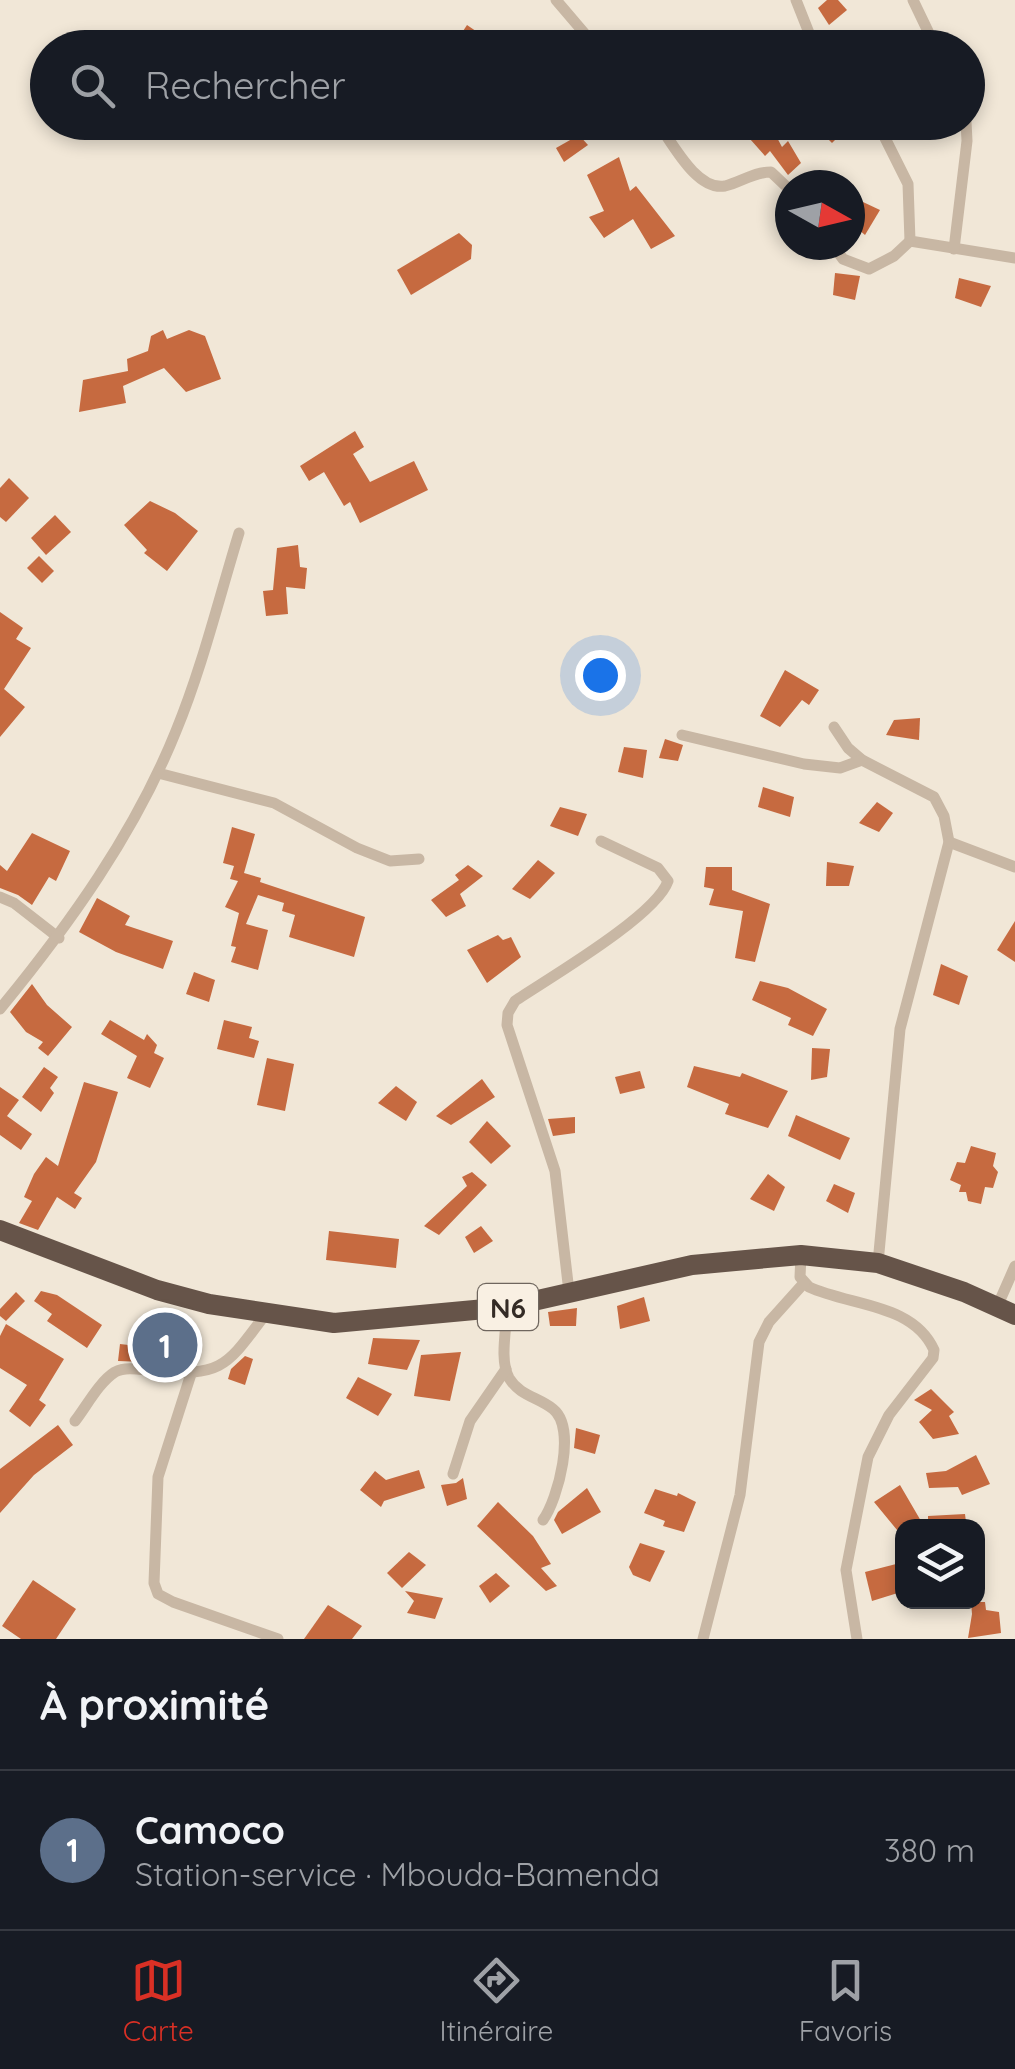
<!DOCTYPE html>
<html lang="fr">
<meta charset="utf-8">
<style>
:root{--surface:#171b24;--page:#242831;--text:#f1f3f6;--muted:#9ea1a6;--line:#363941;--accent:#d93025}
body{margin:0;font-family:Quicksand,sans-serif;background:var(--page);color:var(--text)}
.controls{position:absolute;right:30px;bottom:30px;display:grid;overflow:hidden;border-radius:20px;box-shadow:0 5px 15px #0003}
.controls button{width:90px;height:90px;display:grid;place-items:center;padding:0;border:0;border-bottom:2px solid var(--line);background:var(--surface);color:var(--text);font:50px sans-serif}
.compass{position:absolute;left:775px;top:170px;width:90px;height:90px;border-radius:50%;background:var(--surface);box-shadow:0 5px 15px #0003;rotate:98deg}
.you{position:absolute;left:600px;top:675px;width:35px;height:35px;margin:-25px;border:8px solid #fff;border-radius:50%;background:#1a73e8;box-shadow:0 0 0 15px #1a73e833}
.badge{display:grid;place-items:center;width:65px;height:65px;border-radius:50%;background:var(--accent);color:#fff;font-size:32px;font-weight:700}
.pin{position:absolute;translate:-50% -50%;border:5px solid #fff;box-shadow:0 2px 10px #0006}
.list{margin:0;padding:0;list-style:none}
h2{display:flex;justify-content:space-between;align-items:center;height:130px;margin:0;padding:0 40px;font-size:42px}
h2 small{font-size:32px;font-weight:400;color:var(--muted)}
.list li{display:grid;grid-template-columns:65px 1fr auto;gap:30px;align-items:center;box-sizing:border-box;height:160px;padding:0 40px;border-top:2px solid var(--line)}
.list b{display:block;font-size:38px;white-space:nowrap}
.list p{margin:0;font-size:32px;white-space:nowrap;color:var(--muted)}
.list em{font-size:32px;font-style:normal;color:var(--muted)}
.icon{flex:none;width:55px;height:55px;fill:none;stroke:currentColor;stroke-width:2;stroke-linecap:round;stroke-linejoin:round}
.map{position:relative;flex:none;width:1015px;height:1639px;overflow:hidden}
.search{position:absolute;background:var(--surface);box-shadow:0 5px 15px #0003;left:30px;right:30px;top:30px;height:110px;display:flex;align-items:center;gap:25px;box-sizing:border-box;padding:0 35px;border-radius:55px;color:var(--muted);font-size:38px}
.sheet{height:290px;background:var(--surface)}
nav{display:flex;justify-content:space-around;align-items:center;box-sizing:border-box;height:140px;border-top:2px solid var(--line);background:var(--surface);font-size:28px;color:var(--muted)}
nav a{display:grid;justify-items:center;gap:5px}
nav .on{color:var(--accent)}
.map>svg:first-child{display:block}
.building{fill:#c66a40}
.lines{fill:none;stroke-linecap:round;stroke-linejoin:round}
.minor{stroke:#c8b7a4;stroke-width:11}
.trunk{stroke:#665449;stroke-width:20}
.labels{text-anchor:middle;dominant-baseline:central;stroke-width:9;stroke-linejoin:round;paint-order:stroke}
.shield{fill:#f9f0e3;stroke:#6f665e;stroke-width:2.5}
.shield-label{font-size:28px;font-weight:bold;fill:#342b25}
</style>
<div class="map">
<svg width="1015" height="1639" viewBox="0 0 1015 1639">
<rect width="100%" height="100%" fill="#f1e7d7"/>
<g class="building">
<polygon points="827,0 838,0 847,10 829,25 818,8"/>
<polygon points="467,25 489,40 485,48 452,48"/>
<polygon points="811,122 853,122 832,143"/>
<polygon points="758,132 765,139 774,132 782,147 788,141 801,163 788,175 770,151 765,156 750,139"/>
<polygon points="579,135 588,145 564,162 556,148"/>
<polygon points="619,157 630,191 636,186 675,236 651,249 633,219 604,238 589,217 604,211 587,175"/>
<polygon points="863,202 880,210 865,235 852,224"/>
<polygon points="459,233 472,245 471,259 411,295 397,270"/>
<polygon points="835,273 860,276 855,300 833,295"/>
<polygon points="959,278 991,286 981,307 955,298"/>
<polygon points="163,330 167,339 189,330 205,336 221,379 186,392 164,368 123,386 126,403 79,412 83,380 128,371 127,359 148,351 151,336"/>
<polygon points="355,431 364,447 353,454 370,482 414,461 428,490 360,523 350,502 344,506 324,472 309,481 300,466"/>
<polygon points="9,478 29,498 6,522 0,517 0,488"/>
<polygon points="150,501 175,513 198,531 167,571 144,553 147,550 124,525"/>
<polygon points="55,515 71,532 46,555 31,538"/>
<polygon points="298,545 300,567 307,568 305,589 286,587 288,614 266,616 263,591 273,590 277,548"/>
<polygon points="39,556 54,571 42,583 27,568"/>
<polygon points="0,612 23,628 16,639 31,648 4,689 25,707 0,737"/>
<polygon points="785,670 819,690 809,705 802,700 780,727 760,716"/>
<polygon points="920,718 919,740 886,735 894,720"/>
<polygon points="665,739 683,745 678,761 659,758"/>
<polygon points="624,747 647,750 643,778 618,772"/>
<polygon points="763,787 794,797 790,817 758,807"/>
<polygon points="877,802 893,813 879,832 859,823"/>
<polygon points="560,807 587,814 578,836 550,826"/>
<polygon points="232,827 255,834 244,873 261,878 260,882 365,917 354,957 289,937 295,915 282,911 284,903 258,895 246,924 268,930 258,970 231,962 236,947 231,946 239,913 225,907 238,881 230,879 234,866 223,863"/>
<polygon points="32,833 70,851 56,881 49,877 32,905 18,895 0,888 0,865 7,871"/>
<polygon points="538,860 555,873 530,899 512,889"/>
<polygon points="827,862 854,866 849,886 826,886"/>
<polygon points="468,865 483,876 460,894 466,906 446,917 431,900 459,880 455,875"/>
<polygon points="706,867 732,867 732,890 770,904 755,962 735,958 743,911 709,905 714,889 704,887"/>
<polygon points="97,898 130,916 125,925 173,941 163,969 116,952 79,932"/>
<polygon points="1015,921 1015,962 997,950"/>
<polygon points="498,935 503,940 511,937 521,957 487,983 467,950"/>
<polygon points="941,964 968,976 959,1005 933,995"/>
<polygon points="194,972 215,980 209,1002 186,994"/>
<polygon points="760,981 788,988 827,1009 813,1036 788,1025 791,1018 752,1000"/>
<polygon points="32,984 47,1005 72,1027 48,1056 38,1048 43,1042 26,1032 10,1012"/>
<polygon points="110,1020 144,1040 147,1034 157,1045 154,1053 164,1058 150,1088 127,1078 137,1056 101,1034"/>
<polygon points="224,1020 252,1027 249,1038 259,1041 254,1058 217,1049"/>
<polygon points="812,1048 830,1049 827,1077 811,1080"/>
<polygon points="267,1058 294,1064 285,1111 257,1105"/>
<polygon points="694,1066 740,1077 742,1073 788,1091 768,1128 725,1114 729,1104 687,1087"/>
<polygon points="44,1067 58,1077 50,1088 54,1093 41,1112 22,1097"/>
<polygon points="640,1071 645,1088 620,1094 615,1077"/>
<polygon points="482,1079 495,1097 451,1125 436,1116"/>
<polygon points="84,1082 118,1092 96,1162 74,1193 82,1198 75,1209 57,1197 38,1230 19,1223 32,1201 24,1197 34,1174 46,1157 58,1166"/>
<polygon points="396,1086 417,1102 406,1121 378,1103"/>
<polygon points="0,1087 19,1100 7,1116 32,1134 21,1150 0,1135"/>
<polygon points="796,1115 850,1138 840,1160 788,1136"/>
<polygon points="575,1117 575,1133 553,1136 548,1119"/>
<polygon points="487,1121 511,1146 491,1164 469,1142"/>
<polygon points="971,1146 996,1153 993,1166 998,1172 993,1188 985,1187 981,1204 968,1201 966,1192 959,1192 961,1185 950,1180 957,1162 965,1163"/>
<polygon points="472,1172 487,1185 439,1235 424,1226 467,1186 462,1177"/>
<polygon points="768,1174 785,1187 774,1211 750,1199"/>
<polygon points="834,1184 855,1193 848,1213 826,1201"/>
<polygon points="481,1226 493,1241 474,1253 465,1237"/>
<polygon points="329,1231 399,1239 396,1268 326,1260"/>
<polygon points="41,1291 57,1295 102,1325 87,1348 47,1321 52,1314 34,1301"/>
<polygon points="16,1292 25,1301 6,1321 0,1316 0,1309"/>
<polygon points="644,1297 650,1321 620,1329 617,1306"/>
<polygon points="577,1308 576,1326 550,1326 548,1312"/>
<polygon points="6,1324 64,1359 39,1400 46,1405 30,1427 9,1411 27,1385 0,1368 0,1336"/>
<polygon points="140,1332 164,1336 161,1353 171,1355 170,1363 118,1361 120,1344 137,1346"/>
<polygon points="373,1338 420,1340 407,1370 368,1364"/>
<polygon points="461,1352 450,1401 414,1396 421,1355"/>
<polygon points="245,1356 253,1359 245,1385 228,1379 231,1369"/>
<polygon points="358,1377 392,1394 378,1416 346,1398"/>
<polygon points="931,1389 954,1412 949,1416 959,1434 933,1439 919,1422 932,1410 914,1400"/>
<polygon points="58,1425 73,1445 34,1475 0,1513 0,1469"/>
<polygon points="576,1428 600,1435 595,1454 574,1448"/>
<polygon points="976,1455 990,1484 962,1495 958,1487 929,1488 926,1473 946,1471"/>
<polygon points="419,1470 425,1488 384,1501 381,1507 360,1490 375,1471 386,1480"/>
<polygon points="463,1478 467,1499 447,1506 441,1485 456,1483"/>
<polygon points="900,1485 921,1521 902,1526 902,1536 874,1502"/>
<polygon points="587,1488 601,1512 562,1534 554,1520 558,1512"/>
<polygon points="655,1489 677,1496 678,1493 696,1502 684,1532 663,1526 665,1521 644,1513"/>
<polygon points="498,1502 533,1536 551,1564 541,1568 557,1586 546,1591 477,1526"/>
<polygon points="965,1514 966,1522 928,1526 928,1516"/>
<polygon points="640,1543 665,1551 650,1582 633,1575 629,1567"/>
<polygon points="409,1552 426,1565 402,1588 387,1573"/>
<polygon points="900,1563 901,1592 872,1601 865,1572"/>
<polygon points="496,1573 510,1586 490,1603 479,1586"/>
<polygon points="33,1580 76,1609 56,1639 21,1639 2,1626"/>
<polygon points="405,1591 443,1598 435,1619 407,1613 414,1601"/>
<polygon points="971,1602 985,1602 986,1610 999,1612 1001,1633 968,1638 972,1614"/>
<polygon points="328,1605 362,1626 352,1639 304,1639"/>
</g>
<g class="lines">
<g class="minor">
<polyline points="556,0 597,48"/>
<polyline points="796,0 815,48"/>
<polyline points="913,0 936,48"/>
<path d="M657,122c15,20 39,69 68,64 16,-4 29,-14 46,-14l19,18"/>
<polyline points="877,122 908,184 910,241 1015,258"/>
<polyline points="833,245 843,259 869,269 894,256 910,241"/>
<polyline points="954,249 967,141 966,122"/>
<polyline points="834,727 848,748 862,760 934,797 944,816 949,842 900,1029 878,1263"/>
<polyline points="682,735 804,764 840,768 862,760"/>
<polyline points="158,773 274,803 357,848 390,861 419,859"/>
<polyline points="949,842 1015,867"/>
<polyline points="0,897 14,903 59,938"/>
<path d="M0,1009c69,-84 135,-176 176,-278 26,-63 43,-133 63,-198"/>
<path d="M801,1255l-1,22 9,10c41,19 104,16 125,63l-1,8 -44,57 -21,42 -22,113 11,69"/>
<path d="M569,1292l-14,-121 -48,-146 1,-12 7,-12c34,-23 141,-85 153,-120l-10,-13 -57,-27"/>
<path d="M507,1307c0,20 -8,53 2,71 11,18 29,19 44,31 24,19 5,90 -10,111"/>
<polyline points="997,1307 1015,1266"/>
<polyline points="191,1374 158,1477 154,1583 158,1594 173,1602 278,1639"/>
<path d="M75,1421c11,-14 24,-39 40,-49 11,-6 27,-2 39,-1 71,6 73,-6 114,-60"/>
<polyline points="453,1474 470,1421 506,1369"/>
<polyline points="703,1639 740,1495 759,1342 769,1322 804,1283"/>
</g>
<polyline class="trunk" points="0,1230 157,1290 209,1304 334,1323 507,1307 692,1265 801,1255 878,1263 964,1292 1015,1315"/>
</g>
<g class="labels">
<rect class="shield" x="478" y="1284" width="60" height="46" rx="8"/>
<g class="shield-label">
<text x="508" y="1307">N6</text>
</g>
</g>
</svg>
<div class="controls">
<button><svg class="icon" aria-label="layers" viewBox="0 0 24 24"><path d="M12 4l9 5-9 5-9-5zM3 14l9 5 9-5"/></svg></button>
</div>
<svg class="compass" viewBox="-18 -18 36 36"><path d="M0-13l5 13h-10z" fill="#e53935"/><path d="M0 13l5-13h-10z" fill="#9ea1a6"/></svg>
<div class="you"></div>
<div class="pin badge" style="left:165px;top:1345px;background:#5c6f8a">1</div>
<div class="search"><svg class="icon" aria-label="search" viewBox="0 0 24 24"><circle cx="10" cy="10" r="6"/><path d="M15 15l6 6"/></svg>Rechercher</div>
</div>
<section class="sheet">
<h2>À proximité<small></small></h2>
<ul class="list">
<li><span class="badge" style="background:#5c6f8a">1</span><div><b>Camoco</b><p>Station-service · Mbouda-Bamenda</p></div><em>380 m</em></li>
</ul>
</section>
<nav>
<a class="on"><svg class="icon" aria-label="map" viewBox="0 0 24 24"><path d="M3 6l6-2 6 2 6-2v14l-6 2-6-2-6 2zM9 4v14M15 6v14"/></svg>Carte</a>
<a><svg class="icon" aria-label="directions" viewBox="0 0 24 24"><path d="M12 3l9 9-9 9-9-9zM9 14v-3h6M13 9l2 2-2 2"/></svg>Itinéraire</a>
<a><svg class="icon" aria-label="saved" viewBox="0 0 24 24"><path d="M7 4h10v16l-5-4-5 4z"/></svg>Favoris</a>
</nav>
